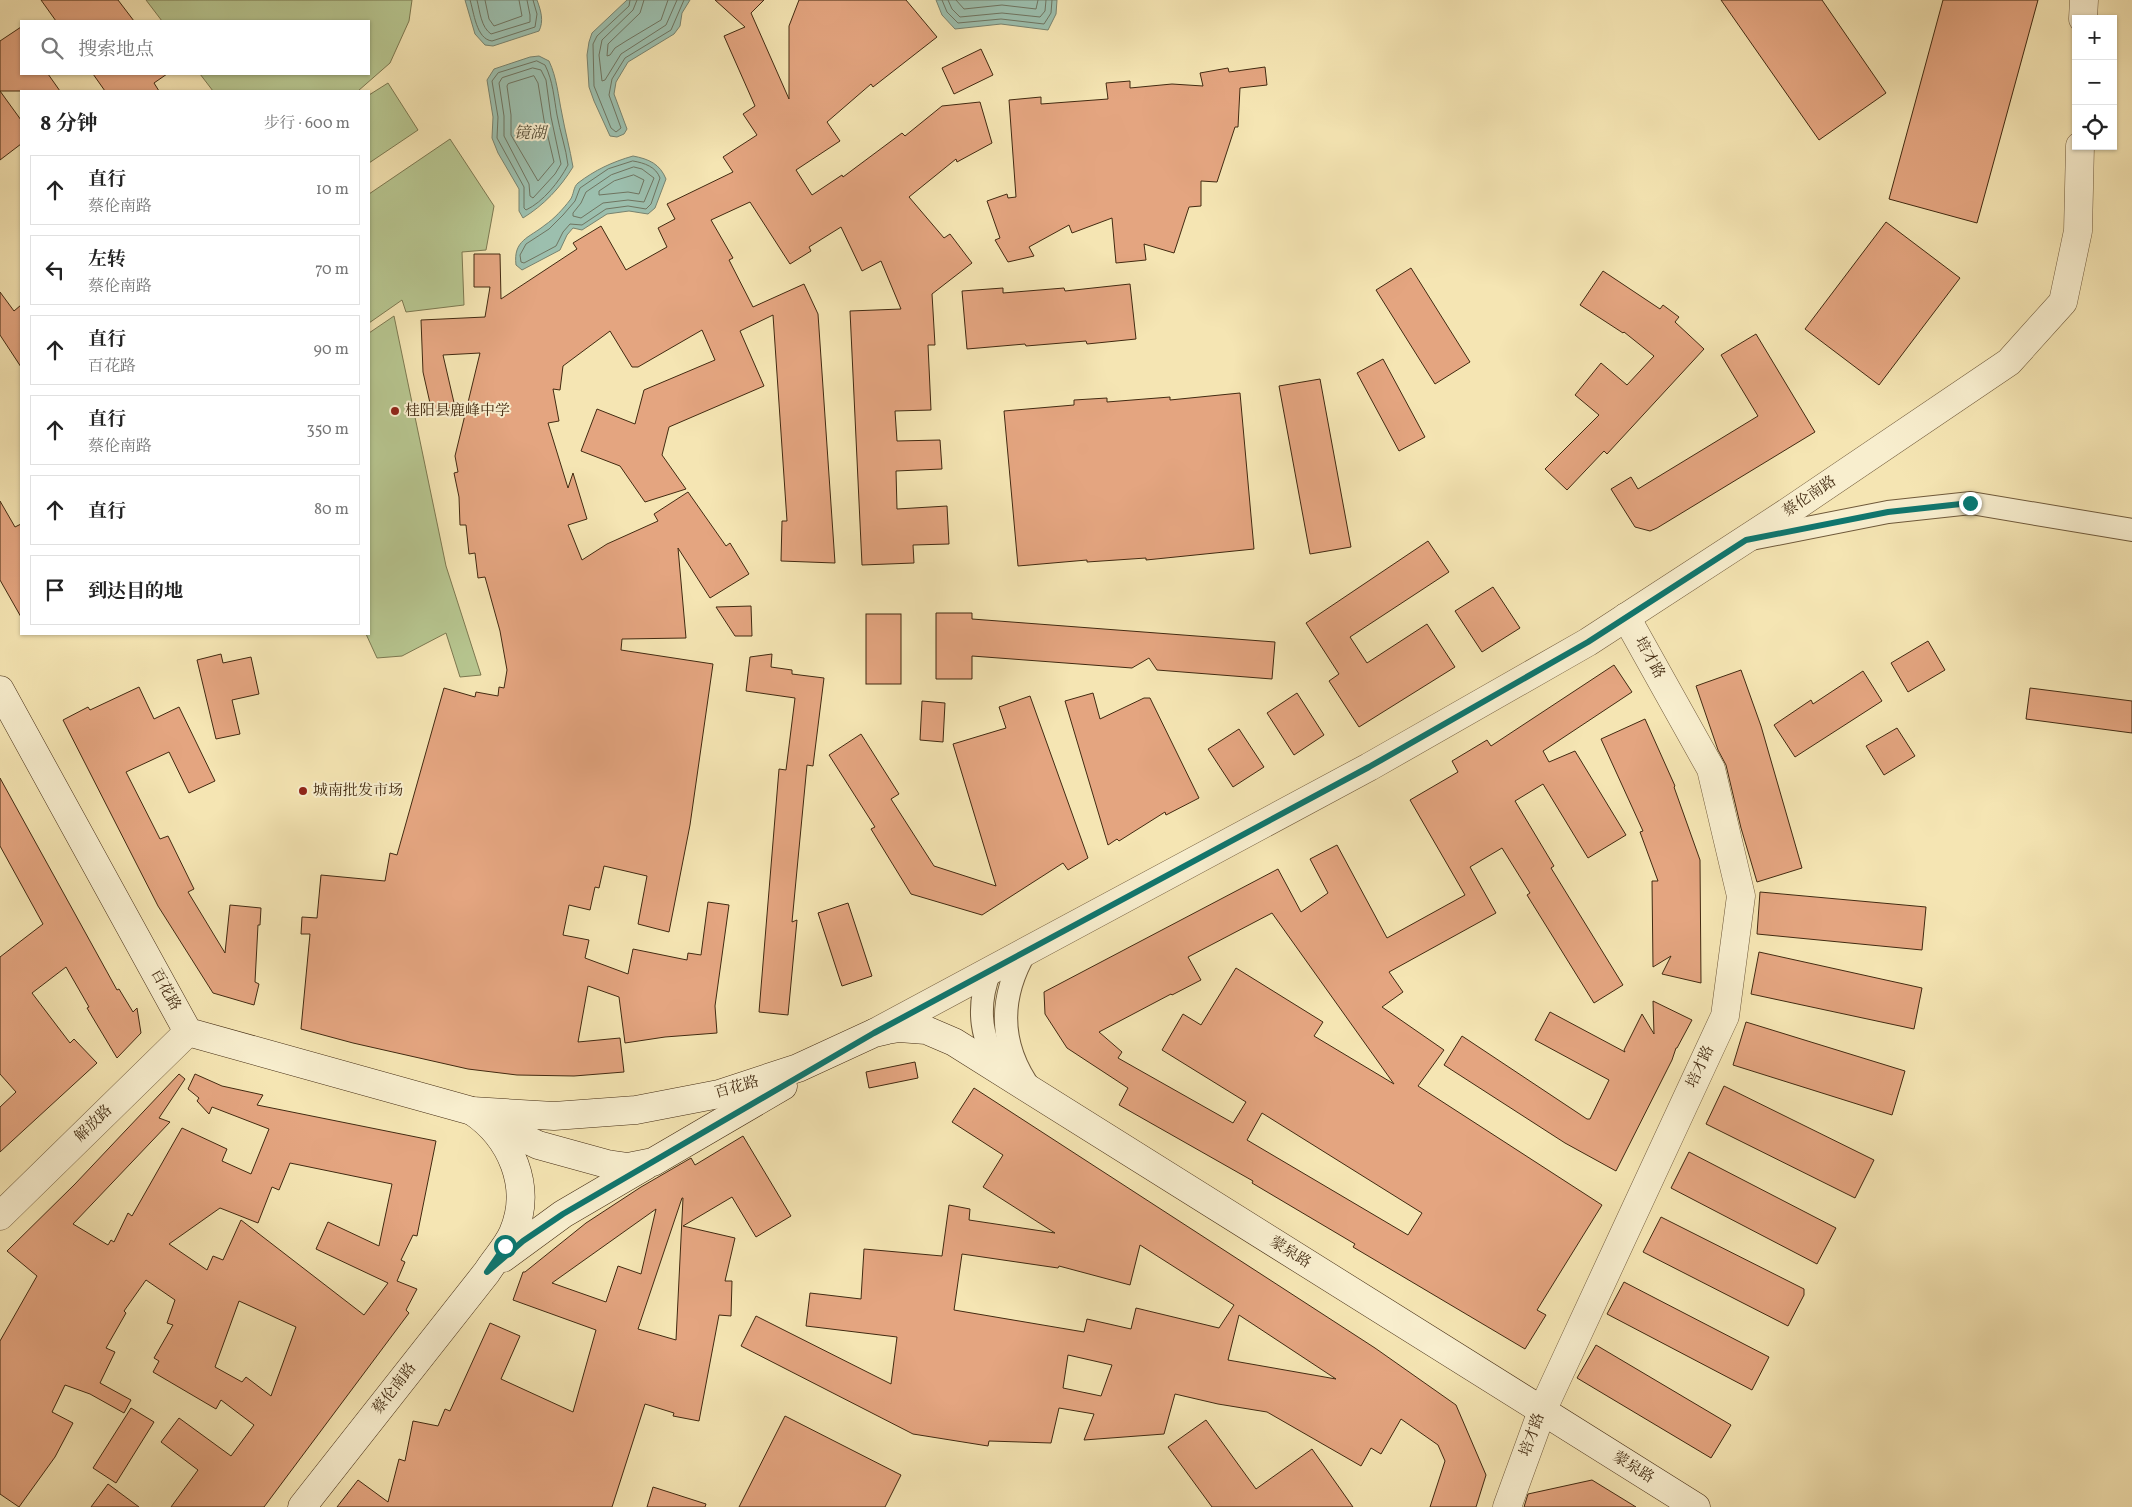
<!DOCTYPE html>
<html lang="zh">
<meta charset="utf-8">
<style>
:root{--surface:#fff;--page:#f2f2f2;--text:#222;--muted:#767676;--line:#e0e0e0}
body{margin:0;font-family:Vollkorn,"Noto Serif SC",serif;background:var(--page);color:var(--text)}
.controls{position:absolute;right:15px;top:15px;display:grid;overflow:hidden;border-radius:0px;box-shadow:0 1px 4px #0004}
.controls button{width:45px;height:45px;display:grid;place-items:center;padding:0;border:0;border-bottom:1px solid var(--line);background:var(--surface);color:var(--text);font:25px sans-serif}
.stop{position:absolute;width:15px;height:15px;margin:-11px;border:4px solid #0f766e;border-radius:50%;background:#fff}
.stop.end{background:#0f766e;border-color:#fff;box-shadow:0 1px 5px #0008}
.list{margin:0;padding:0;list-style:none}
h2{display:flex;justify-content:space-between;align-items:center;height:65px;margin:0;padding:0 20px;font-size:21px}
h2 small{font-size:16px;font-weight:400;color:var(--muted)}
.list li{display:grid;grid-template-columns:32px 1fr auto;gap:15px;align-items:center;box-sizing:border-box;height:70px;margin:0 10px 10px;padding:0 10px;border:1px solid var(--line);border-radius:0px}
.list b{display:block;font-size:19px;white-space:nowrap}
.list p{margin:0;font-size:16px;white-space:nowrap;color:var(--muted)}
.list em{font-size:16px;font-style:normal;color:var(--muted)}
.icon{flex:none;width:28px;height:28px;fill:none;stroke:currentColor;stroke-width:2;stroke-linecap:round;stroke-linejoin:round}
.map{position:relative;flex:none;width:2132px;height:1507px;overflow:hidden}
.search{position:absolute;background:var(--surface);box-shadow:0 1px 4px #0004;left:20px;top:20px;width:350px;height:55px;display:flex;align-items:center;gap:12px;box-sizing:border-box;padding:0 18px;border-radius:0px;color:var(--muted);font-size:19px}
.panel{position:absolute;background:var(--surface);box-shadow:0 1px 4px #0004;left:20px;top:90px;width:350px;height:545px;border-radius:0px}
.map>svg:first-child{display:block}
.green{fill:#b7c690;stroke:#7c7850}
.water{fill:#9cbfae;stroke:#78836f}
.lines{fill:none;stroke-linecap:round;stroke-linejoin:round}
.shore{stroke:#6f7460;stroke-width:1}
.building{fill:#e4a580;stroke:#422a11;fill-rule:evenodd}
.minor-casing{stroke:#6f593a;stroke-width:24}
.tertiary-casing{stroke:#6f593a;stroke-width:29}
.secondary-casing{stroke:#422a11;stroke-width:29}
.minor{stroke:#f8eece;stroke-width:22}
.tertiary{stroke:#f8eece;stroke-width:28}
.secondary{stroke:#f8eece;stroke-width:28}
.route{stroke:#0f766e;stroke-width:6}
.poi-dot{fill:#8f2418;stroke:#f8eece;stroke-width:2}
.labels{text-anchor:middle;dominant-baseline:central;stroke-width:4;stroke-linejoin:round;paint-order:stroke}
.poi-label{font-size:15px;fill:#422a11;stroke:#f8eece;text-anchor:start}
.street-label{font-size:15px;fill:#422a11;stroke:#f8eece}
.water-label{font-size:16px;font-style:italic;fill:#584f38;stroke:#f8eece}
</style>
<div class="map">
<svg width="2132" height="1507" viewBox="0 0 2132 1507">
<rect width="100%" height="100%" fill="#f5e5b3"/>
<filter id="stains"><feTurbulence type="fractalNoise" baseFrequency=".004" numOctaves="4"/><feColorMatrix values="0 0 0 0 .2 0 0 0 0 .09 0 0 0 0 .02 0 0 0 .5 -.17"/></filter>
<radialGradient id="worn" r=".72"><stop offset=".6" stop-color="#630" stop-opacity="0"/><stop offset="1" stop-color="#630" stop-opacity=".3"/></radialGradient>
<g class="green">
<polygon points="146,0 412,0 409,21 390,63 358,91 213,91 200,74 369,74 369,21 162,21"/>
<polygon points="388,83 418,130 369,163 369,95"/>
<polygon points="450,139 494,206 486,250 462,252 464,305 406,312 402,300 369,323 369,194"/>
<polygon points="394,316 446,566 481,675 460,677 446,633 402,656 377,658 366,634 369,634 369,333"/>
</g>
<g class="water">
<path d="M465,0h72c4,11 7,21 2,31l-46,15 -8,-1 -10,-11z"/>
<polygon points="627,0 690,0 682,13 680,26 674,34 628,62 616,82 614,94 627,129 624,134 617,137 610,136 594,101 589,87 587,55 589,42 592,33"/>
<polygon points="936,0 1057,0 1056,14 1048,30 1001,24 955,29 942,15"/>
<path d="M539,56l10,5c8,17 9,34 13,53 3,17 8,35 11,53 -13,21 -29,38 -50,51l-4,-7v-22l-21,-36 -6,-15 1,-21 -6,-37 7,-11 36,-12z"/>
<path d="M633,156c16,3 27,8 33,23l-11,29 -7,6 -19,-3 -22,3 -25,16 -9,-2 -6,7 -7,15 -38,20 -6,-5c-3,-25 13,-27 29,-40 9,-6 18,-16 25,-25 4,-5 3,-13 8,-17 17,-13 34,-21 55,-27z"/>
</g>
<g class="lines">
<g class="shore">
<path d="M470,0c4,12 6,39 22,41l43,-14 2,-13 -4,-14"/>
<path d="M477,0c3,12 4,27 14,34l39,-12v-7l-3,-15"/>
<polyline points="485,0 489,19 494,26 522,16 519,0"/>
<polyline points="630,0 629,6 597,36 593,44 594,86 611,128 616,132 621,128 609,95 612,79 625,58 671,30 684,0"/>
<polyline points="637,0 633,10 602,40 599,55 602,81 605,80 621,54 666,25 677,0"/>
<polyline points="644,0 640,13 608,44 607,56 610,55 615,48 626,41 661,20 668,0"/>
<polyline points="942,0 947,12 958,23 1001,19 1044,24 1051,13 1052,0"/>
<polyline points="948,0 952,9 960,17 1002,13 1040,17 1045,11 1046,0"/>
<polyline points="956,0 964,9 1002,5 1036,9 1038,0"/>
<path d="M537,61l8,4c8,16 9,33 12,50 3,17 9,33 11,50 -9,17 -25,37 -42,45l-2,-2v-21l-27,-49 1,-21 -6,-36 6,-8z"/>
<polygon points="533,68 541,70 546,80 551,117 561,164 555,174 533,198 530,196 529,184 504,136 504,116 499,83 502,78"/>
<polygon points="534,76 538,83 544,120 554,162 538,181 511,135 511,115 507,86 508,84"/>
<path d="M633,161c12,2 23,6 27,17l-9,26 -5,5 -18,-3 -22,3 -24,16 -12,-1 -7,8 -7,14 -32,17 -3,-1 -1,-7 6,-11 23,-15 14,-14 12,-14 5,-13 28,-19z"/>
<polygon points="634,167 642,169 654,178 644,202 628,200 603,203 581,218 573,216 573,213 581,203 586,192 611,175"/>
<polygon points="634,175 644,180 639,194 628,192 599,195 599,191 614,181"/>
</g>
</g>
<g class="building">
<polygon points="41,0 118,0 134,21 56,21"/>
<polygon points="715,0 764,0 751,13 789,99 789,26 799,0 906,0 937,37 873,87 871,84 827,122 840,141 796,170 812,195 842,175 843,177 902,133 905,136 942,106 980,102 992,143 957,162 956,159 909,197 944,238 950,234 972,263 932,294 935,345 928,345 931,410 895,411 897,441 940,440 942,469 896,471 897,509 947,506 949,544 913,545 914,563 862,565 850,311 901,309 881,261 862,271 841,227 809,247 811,251 790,264 750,202 711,220 733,258 729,260 753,307 804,284 818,314 835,563 781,561 782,521 787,521 773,315 740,331 764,386 669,427 662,455 686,489 645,502 620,466 581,451 597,409 635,424 644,390 715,360 702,330 638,367 632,367 610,331 563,366 560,390 553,389 559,421 548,423 568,488 573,473 587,519 568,525 582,560 607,544 658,521 654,514 688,492 726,546 730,543 749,574 710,598 678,548 686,638 622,639 621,650 713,664 690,825 669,932 638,924 647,876 604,866 599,888 595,887 590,910 569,905 563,935 589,940 585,958 628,974 633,949 687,960 688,953 701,955 708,902 729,905 715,1006 717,1033 665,1037 625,1043 619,997 588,986 578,1042 620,1038 624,1072 574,1076 517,1075 468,1069 353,1043 301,1029 310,934 301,934 302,917 317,918 321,875 385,881 390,853 397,855 444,688 475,697 476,692 498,696 499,687 504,688 507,670 500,631 485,577 478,578 475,553 469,554 466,525 460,525 459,497 454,473 458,472 455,456 480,353 443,355 455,407 432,412 423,372 421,320 485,317 490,287 474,287 474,254 500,254 501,299 577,249 573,243 601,226 626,270 667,247 658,228 675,219 667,204 733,172 723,157 757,135 743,114 755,106 724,36 745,27"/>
<polygon points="1721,0 1822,0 1886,93 1819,140"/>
<polygon points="1943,0 2038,0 1977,223 1889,199"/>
<polygon points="21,27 21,74 48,74 60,91 0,91 21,120 21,144 0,160 0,41"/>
<polygon points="981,49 993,75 954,94 942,68"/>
<polygon points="1265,67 1267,85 1240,88 1238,127 1235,127 1217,182 1201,181 1201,206 1189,207 1174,253 1144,244 1146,260 1116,263 1112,218 1072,233 1069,225 1029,247 1034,256 1008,262 995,240 1000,238 987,201 1007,194 1008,198 1016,197 1009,100 1041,97 1041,104 1108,99 1106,83 1130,81 1130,88 1172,84 1203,86 1200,73 1228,68 1229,72"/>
<polygon points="93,74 167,74 154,83 159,91 105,91"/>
<polygon points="1886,222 1960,278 1879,385 1805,329"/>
<polygon points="1411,268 1470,362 1435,384 1376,290"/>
<polygon points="1603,271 1660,309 1663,305 1679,317 1675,322 1704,349 1607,454 1604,451 1567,490 1545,469 1599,415 1575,395 1601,363 1627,385 1654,356 1624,332 1623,333 1580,305"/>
<polygon points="1130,284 1136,339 1087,344 1086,341 1026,346 1025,344 967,349 962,291 1003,288 1003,293 1064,288 1065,291"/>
<polygon points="0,292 14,311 21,305 21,367 0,335"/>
<polygon points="1756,334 1815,432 1657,528 1650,531 1635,527 1611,489 1631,477 1638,489 1758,416 1721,355"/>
<polygon points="1383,359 1425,437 1399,451 1357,373"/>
<polygon points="1320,379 1351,547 1310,554 1279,386"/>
<polygon points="1240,393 1254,549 1146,560 1146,558 1087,562 1087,560 1018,566 1004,411 1074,405 1074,400 1107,398 1107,402 1170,397 1170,400"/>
<polygon points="0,501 15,527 21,524 21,617 0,580"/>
<polygon points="1428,541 1449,572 1350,637 1367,663 1427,624 1455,667 1359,727 1329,681 1339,674 1306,623"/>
<polygon points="1493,587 1520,628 1482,652 1455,611"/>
<polygon points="751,606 752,636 735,636 716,607"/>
<polygon points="936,613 972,613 972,619 1275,642 1272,679 1157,670 1149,658 1132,668 972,656 972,679 936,679"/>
<rect x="866" y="614" width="35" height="70"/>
<polygon points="1928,641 1945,670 1908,692 1891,663"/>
<polygon points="221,654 223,663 251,657 259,694 232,700 240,734 216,739 197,660"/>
<polygon points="772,654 771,667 792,670 792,674 824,678 813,766 807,765 792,922 797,920 788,1015 759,1012 779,769 786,770 795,698 746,691 750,657"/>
<path d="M1614,665l18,27 -89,59 6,11 26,-11 51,84 -38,23 -45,-74 -28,17 39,65 -3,2 72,117 -29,18 -67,-108 3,-2 -28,-45 -32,19 26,46 -107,59 14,20 -21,15 62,43 -26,36 184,119 -65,105 9,5 -21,34 -172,-102 2,-3 -103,-61 1,-2 -134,-76 9,-17 -61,-40 -22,-34 -1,-22 234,-123 23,43 27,-19 -18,-34 27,-14 50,93 78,-43 -55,-95 48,-28 -6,-11 35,-21 4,6zM1272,913l122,171 -80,-48 9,-14 -87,-54 -35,57 -18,-11 -21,36 84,52 -13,21 -115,-65 4,-6 -23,-20 72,-38 1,1 29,-15 -13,-23zM1262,1113l160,100 -14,22 -161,-95z"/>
<polygon points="1741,670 1761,726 1802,868 1757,882 1741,828 1726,765 1718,750 1696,686"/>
<polygon points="1863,671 1882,701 1795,757 1774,725 1811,700 1813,704"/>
<polygon points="139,687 154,719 179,707 215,781 189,793 169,752 126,772 160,839 168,836 194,889 188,892 225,953 230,905 261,908 260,925 258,925 255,982 259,984 254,1005 213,993 158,906 63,720 88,707 90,710"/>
<polygon points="2030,688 2132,701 2132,733 2026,719"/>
<polygon points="1093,693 1100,719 1144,698 1150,698 1199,798 1166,815 1165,812 1119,841 1117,839 1108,845 1065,701"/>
<polygon points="1297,693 1324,735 1294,755 1267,713"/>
<polygon points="1030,696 1088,858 1068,870 1063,863 982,915 911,894 871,829 875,827 829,755 861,734 899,794 891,799 934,866 996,886 953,744 1006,728 999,707"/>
<polygon points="922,701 945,703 943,742 920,740"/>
<polygon points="1645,719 1675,786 1674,787 1700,860 1701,983 1662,974 1671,956 1653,967 1652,881 1658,881 1640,832 1643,831 1601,739"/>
<polygon points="1897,728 1915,756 1884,775 1866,746"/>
<polygon points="1239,729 1264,767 1233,787 1208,749"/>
<polygon points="0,778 117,990 119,989 133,1012 137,1008 141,1033 117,1058 87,1008 89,1007 66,967 32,993 70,1043 74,1039 97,1063 0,1152 0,1107 16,1092 0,1074 0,957 43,924 0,846"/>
<polygon points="1760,892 1926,907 1922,950 1757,934"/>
<polygon points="848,903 872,976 842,986 818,913"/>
<polygon points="1759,952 1922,988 1914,1029 1751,994"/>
<polygon points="1653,1001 1692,1020 1677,1048 1676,1048 1672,1060 1616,1171 1565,1143 1444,1065 1462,1036 1587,1119 1590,1119 1609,1080 1535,1040 1550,1012 1625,1052 1624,1050 1642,1014 1654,1034"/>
<polygon points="1746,1022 1905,1071 1892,1115 1733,1065"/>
<polygon points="915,1062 918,1078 869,1088 866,1072"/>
<path d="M179,1074l6,5 -26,39 11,4 -97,102 35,21 3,-5 3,2 14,-29 4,3 50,-88 45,21 -5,12 29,13 18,-45 -57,-22 -3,7 -12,-13 2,-3 -11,-9 7,-15 27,12 41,9 -6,10 179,36 -19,95 -4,-1 -12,25 4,2 -8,19 20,8 -11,21 3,3 -145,194h-93l27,-37 -37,-28 18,-24 52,38 23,-31 -33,-25 -5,9 -63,-37 6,-11 -5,-3 19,-33 -6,-2 8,-23 -29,-20 -22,31 2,2 -20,35 9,4 -15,31 31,17 -7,13 -34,-19 -25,-9 -13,27 21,11 -18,34 -36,50 -19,-13v-153l37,-65 -30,-25 68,-67zM290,1163l102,21 -13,62 -51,-24 -12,27 72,34 -24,32 -123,-95 -18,40 -10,-4 -6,14 -38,-26 51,-36 38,15 14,-36 7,3zM239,1301l57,26 -25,69 -25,-19 -4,5 -27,-15z"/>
<polygon points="1724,1086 1874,1160 1855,1198 1706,1124"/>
<path d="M974,1088l401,260 81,57 30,70 -10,32h-46l15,-46 -7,-16 -37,-26 -20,35 -10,-6 -10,18 -94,-54 -49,-8 -43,-10 -11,40 -80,6 10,-26 -35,-6 -8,35 -62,-2 -1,5 -75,-12 -172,-88 15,-30 135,68 6,-47 -91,-11 4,-33 51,6 3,-50 78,7 7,-51 21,4 -1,11 86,13 -72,-46 20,-32 -51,-33zM1140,1245l94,60 -15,23 -83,-20 -5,21 -44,-10 -3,13 -130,-22 8,-56 96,14 1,-2 71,19zM1239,1315l97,64 -108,-19zM1068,1355l44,10 -11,31 -38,-8z"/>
<path d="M743,1136l48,80 -35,21 -24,-40 -49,29 52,12 -10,43h7l-1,35 -12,-1 -20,106 -26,-5 1,-3 -29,-9 -33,103h-275l21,-27 30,22 11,-43 6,2 8,-40 25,5 7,-17 5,2 40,-88 30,13 -19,43 72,33 23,-82 -83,-30 10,-28h2l61,-49 55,-36 50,-29 4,7zM682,1198h1l-7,142 -38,-11zM656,1209l-15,65 -23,-8 -12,36 -54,-19z"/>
<polygon points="1689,1152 1836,1228 1817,1264 1671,1188"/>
<polygon points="1661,1217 1804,1289 1804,1295 1788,1326 1643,1252"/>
<polygon points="1624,1282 1769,1357 1752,1390 1607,1314"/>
<polygon points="1596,1345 1731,1425 1711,1458 1577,1378"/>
<polygon points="131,1408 154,1422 116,1483 93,1468"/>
<polygon points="785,1416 901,1475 885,1507 739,1507"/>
<polygon points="1206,1420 1256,1489 1312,1449 1353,1507 1212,1507 1168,1447"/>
<polygon points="1592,1480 1636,1507 1524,1507 1528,1494"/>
<polygon points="108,1484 139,1507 91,1507"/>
<polygon points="653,1487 706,1504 705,1507 647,1507"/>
</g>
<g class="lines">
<g class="minor-casing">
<g id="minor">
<polyline points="1751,539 1888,512 1971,503 2132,530"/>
<path d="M1026,951c-28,48 -27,95 6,140"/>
<path d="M990,971c-14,36 -10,71 14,102"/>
</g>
</g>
<g class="tertiary-casing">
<g id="tertiary">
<polyline points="2083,19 2084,0"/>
<polyline points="876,1032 1369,767 1588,642 1783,515 2009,362 2063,302 2078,231 2080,146"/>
<polyline points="0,1216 188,1032"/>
<polyline points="1507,1507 1542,1411 1725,1016 1741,896 1711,769 1626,617"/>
</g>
</g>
<g class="secondary-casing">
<g id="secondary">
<polyline points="0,690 188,1032 472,1111 554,1116 636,1110 719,1094 798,1068 874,1033 887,1030 899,1028 926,1030 954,1042 1696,1507"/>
<polyline points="493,1123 538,1145 607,1164 628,1167 653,1162 783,1086"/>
<polyline points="503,1258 563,1214 645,1166"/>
<path d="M302,1507l185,-235c8,-13 20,-25 26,-39 20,-46 -2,-96 -41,-122"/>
</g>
</g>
<use href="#minor" class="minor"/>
<use href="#tertiary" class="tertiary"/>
<use href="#secondary" class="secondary"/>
</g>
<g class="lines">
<polyline class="route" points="505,1246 487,1272 523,1241 563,1214 874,1033 1369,767 1588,642 1746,540 1888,512 1970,503"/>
</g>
<g class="poi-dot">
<circle cx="395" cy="411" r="5"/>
<circle cx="303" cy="791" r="5"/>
</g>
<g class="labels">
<g class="poi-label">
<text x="405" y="411">桂阳县鹿峰中学</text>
<text x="313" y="791">城南批发市场</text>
</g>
<g class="street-label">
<text transform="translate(1810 497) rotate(-34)">蔡伦南路</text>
<text transform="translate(1649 658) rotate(61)">培才路</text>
<text transform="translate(165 990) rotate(61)">百花路</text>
<text transform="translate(1701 1067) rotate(-65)">培才路</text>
<text transform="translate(737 1088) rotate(-16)">百花路</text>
<text transform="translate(94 1124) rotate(-44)">解放路</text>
<text transform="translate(1290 1253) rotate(32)">蒙泉路</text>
<text transform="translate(395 1389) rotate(-52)">蔡伦南路</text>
<text transform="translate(1533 1435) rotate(-70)">培才路</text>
<text transform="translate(1633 1468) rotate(32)">蒙泉路</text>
</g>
<g class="water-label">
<text x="530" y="134">镜湖</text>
</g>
</g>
<rect width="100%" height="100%" filter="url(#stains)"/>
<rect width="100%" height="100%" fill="url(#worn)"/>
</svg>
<div class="controls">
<button>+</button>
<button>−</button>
<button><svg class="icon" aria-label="locate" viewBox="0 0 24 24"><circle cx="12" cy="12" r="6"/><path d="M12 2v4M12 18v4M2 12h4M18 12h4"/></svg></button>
</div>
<div class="stop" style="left:505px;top:1246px"></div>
<div class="stop end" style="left:1970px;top:503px"></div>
<div class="search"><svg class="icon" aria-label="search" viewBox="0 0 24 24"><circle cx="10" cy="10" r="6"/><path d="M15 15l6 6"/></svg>搜索地点</div>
<section class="panel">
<h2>8 分钟<small>步行 · 600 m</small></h2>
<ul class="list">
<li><svg class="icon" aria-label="ahead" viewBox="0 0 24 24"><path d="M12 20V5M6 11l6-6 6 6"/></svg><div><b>直行</b><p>蔡伦南路</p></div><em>10 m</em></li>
<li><svg class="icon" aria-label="left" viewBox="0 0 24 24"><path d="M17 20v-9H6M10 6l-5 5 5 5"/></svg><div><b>左转</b><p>蔡伦南路</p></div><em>70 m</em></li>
<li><svg class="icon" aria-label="ahead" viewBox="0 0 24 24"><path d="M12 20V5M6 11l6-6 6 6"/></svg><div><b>直行</b><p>百花路</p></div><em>90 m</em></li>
<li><svg class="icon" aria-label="ahead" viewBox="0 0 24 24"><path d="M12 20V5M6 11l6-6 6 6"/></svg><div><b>直行</b><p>蔡伦南路</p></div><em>350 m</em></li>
<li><svg class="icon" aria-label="ahead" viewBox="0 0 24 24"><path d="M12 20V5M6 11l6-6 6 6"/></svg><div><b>直行</b></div><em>80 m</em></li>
<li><svg class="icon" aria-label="arrive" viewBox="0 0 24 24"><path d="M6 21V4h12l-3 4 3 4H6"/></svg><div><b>到达目的地</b></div></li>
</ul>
</section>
</div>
